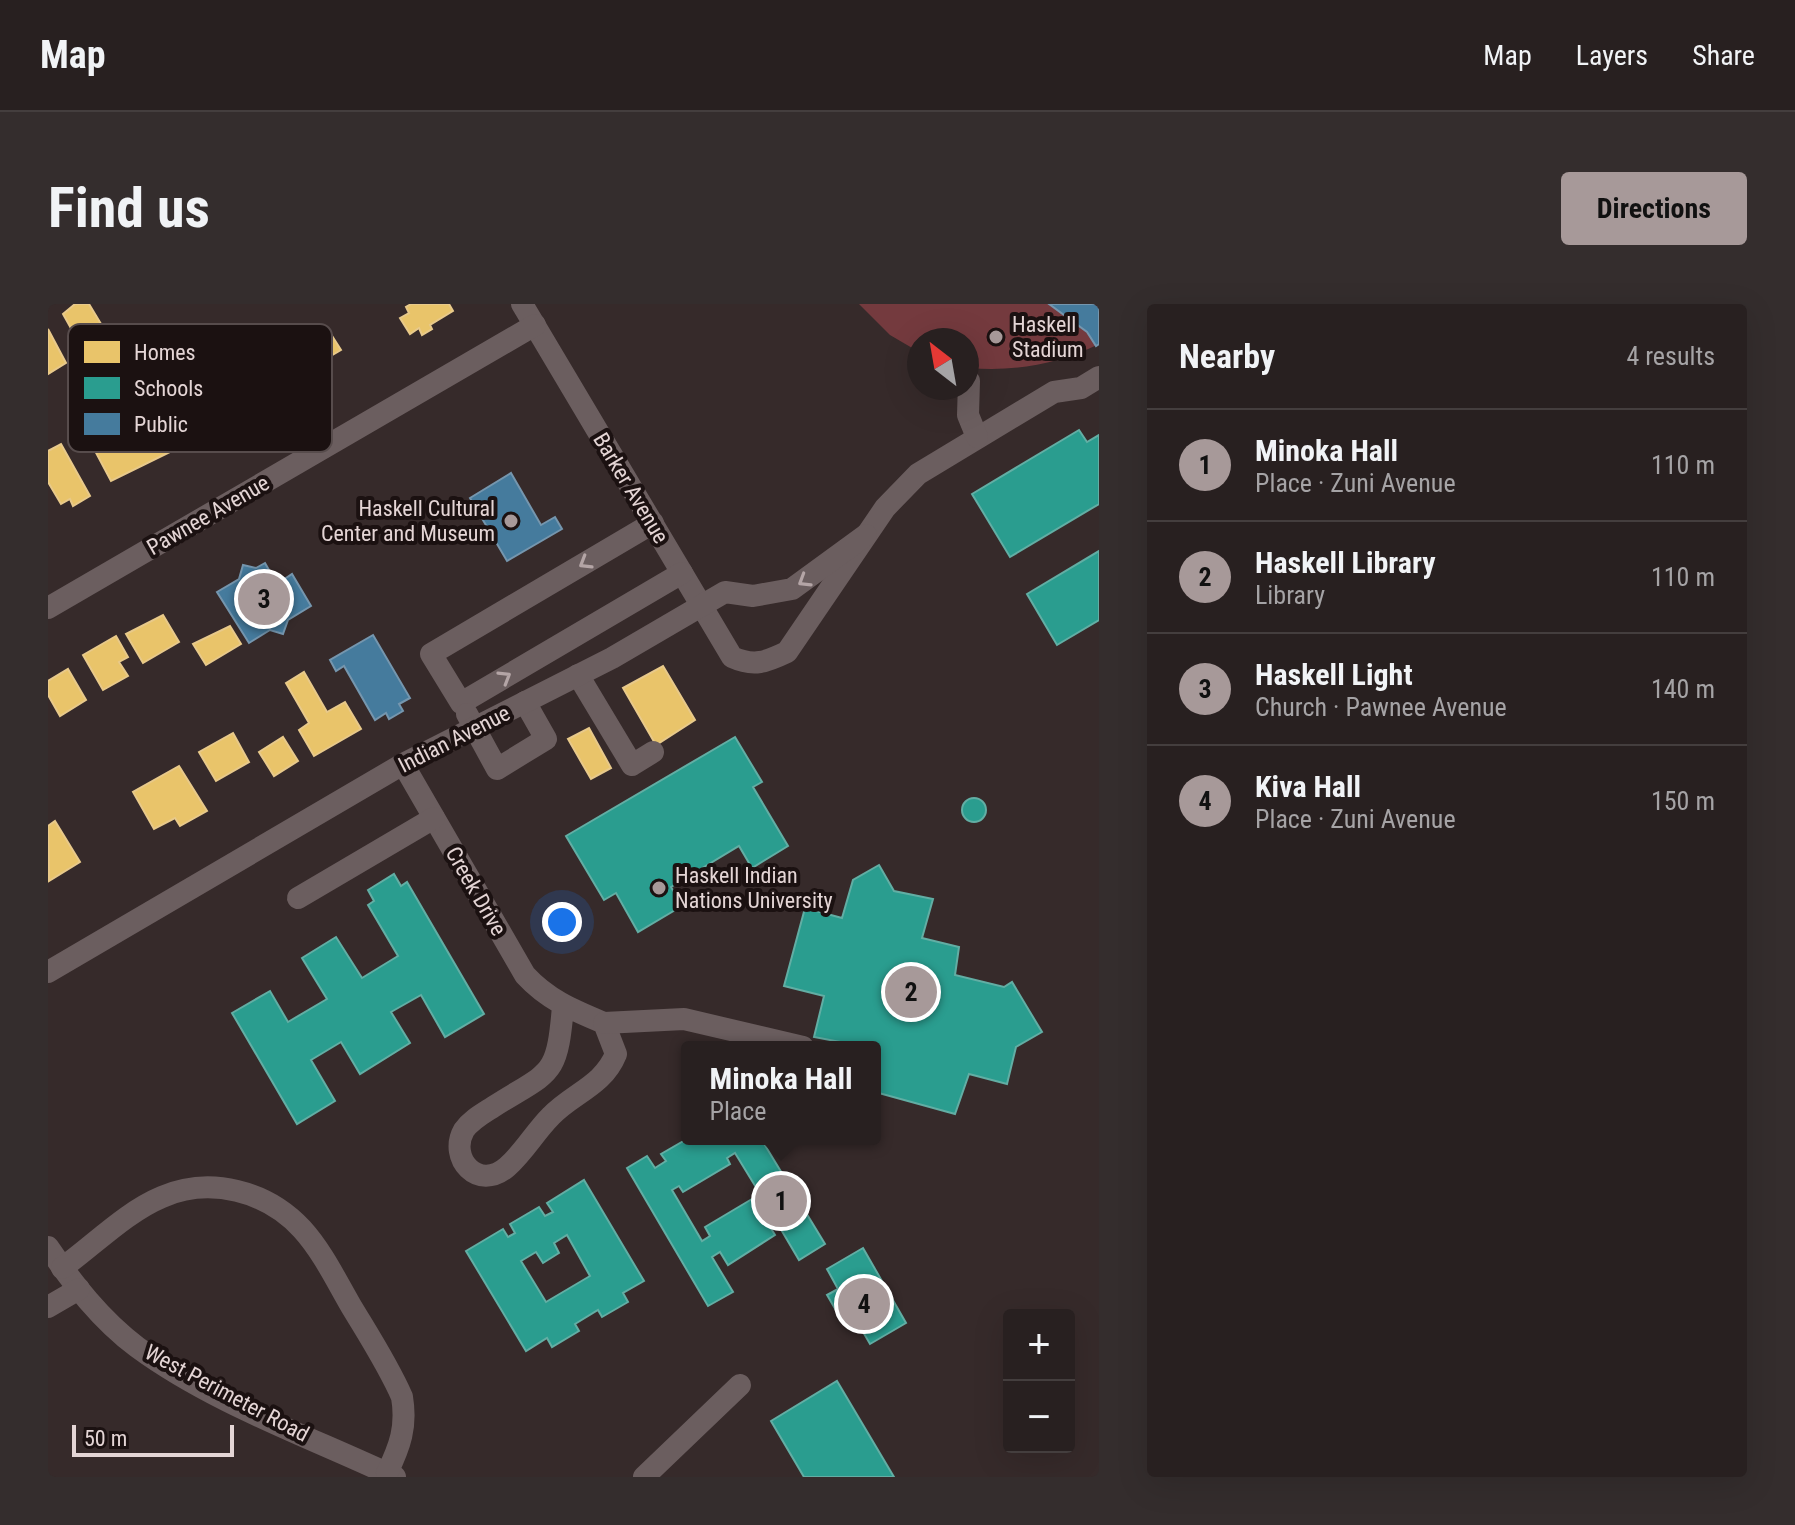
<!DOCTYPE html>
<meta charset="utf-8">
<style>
:root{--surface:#282020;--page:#342d2d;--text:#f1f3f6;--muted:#a5a3a5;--line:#443e3e;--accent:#a79999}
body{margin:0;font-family:"Roboto Condensed",sans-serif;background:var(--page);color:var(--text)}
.controls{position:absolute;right:24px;bottom:24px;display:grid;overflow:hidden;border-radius:8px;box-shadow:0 8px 32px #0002}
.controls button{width:72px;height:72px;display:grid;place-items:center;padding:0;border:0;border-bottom:2px solid var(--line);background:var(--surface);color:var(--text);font:40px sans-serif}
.compass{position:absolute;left:859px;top:24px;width:72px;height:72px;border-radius:50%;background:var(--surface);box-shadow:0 8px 32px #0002;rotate:329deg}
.scale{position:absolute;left:24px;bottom:20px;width:162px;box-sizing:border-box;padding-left:8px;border:4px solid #e4d5d5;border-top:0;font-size:22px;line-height:28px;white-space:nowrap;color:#e4d5d5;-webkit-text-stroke:6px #1b1111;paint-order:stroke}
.you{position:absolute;left:514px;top:618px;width:28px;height:28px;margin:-20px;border:6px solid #fff;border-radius:50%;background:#1a73e8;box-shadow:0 0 0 12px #1a73e833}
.badge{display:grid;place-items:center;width:52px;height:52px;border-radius:50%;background:var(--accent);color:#111;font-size:26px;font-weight:700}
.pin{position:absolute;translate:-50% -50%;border:4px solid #fff;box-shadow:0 2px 8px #0006}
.popup{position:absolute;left:633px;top:737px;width:200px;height:104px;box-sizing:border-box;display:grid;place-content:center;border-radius:8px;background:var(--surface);filter:drop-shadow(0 2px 6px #0005);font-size:26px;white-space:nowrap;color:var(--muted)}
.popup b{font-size:30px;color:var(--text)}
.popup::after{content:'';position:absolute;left:50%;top:100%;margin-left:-16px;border:16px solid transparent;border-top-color:var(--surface)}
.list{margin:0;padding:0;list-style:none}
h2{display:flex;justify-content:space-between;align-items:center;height:104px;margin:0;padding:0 32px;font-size:34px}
h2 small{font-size:26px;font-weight:400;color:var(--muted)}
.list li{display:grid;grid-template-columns:52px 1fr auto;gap:24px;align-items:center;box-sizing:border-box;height:112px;padding:0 32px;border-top:2px solid var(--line)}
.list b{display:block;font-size:30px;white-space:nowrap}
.list p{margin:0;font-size:26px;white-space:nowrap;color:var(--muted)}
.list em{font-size:26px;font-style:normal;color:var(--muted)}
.map{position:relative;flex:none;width:1051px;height:1173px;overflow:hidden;border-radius:8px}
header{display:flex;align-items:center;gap:48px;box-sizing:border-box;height:112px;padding:0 40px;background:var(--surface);border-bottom:2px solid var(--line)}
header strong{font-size:38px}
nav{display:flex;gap:44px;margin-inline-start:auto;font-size:28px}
.intro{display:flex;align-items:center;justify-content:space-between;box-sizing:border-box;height:192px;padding:0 48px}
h1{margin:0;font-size:56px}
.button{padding:20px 36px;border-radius:8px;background:var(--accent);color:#111;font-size:28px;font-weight:700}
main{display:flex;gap:48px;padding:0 48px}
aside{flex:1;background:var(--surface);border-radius:8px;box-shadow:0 8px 32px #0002}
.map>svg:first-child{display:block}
.green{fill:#743a3e}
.homes{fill:#e9c46a;stroke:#e8c98a;stroke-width:2}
.schools{fill:#2a9d8f;stroke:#62aea4;stroke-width:2;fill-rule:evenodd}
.public{fill:#457b9d;stroke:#7596ae;stroke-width:2}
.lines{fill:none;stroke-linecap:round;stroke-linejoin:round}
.minor{stroke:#6b5e5f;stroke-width:22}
.oneway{stroke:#b4a5a6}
.poi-dot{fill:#a79999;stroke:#1b1111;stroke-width:3}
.labels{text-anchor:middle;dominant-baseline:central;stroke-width:8;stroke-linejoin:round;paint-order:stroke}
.poi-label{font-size:22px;fill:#e4d5d5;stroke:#1b1111;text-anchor:start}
.street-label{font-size:22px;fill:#e4d5d5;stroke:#1b1111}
.key{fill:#1b1111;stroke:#574c4c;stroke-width:2}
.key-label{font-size:22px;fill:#e4d5d5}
</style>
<header>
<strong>Map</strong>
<nav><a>Map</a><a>Layers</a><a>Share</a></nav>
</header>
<div class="intro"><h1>Find us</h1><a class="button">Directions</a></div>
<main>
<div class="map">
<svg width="1051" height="1173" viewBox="0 0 1051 1173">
<rect width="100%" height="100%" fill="#362a2a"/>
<path class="green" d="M811,0h240v40c-42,20 -84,28 -130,24l-2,-28h-48v12l-29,-17z"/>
<g class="homes">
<polygon points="27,0 41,0 53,20 29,35 15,10"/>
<polygon points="363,0 401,0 405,7 382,21 384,25 374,31 371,24 362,30 352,14 361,9 358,3"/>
<polygon points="0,25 18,59 0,70"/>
<polygon points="273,25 276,30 281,27 293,46 264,63 250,39"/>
<polygon points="232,49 246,75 211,94 205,83 193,89 181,64 194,57 200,66"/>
<polygon points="176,81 189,102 174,111 171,104 165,108 173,121 141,136 127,112"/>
<polygon points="91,107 96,117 106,112 109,119 113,117 128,145 63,177 46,145 77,128 72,117"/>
<polygon points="13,140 42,192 25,202 22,195 13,200 0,178 0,147"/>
<polygon points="115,311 131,338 95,359 78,330"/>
<polygon points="182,322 193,340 158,361 145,340"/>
<polygon points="68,332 80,353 71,358 80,372 55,386 35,351"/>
<polygon points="615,362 647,416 608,441 575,384"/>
<polygon points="20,365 38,396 12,412 0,391 0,377"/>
<polygon points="256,368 279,408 297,398 313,425 266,452 251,426 261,419 238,379"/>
<polygon points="541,424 563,464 543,475 520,435"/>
<polygon points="185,429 201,458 168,477 151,448"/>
<polygon points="235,433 250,457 226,472 211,448"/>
<polygon points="131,462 159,507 132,522 127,514 106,525 85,488"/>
<polygon points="7,517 32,558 1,577 0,522"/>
</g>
<g class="schools">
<polygon points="1031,126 1039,138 1051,131 1051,200 962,253 924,190"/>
<polygon points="1051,247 1051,316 1009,341 979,290"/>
<polygon points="687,433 714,478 705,483 740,542 704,564 691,542 623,583 634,602 590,628 568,589 556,596 518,532"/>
<circle cx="926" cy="506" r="12"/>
<polygon points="831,561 846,587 885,595 874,634 911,643 907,671 956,683 964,678 994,728 968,743 959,780 921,770 907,810 827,788 827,743 802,743 803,740 766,733 776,692 736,682 757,604 794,614 805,576"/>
<polygon points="346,570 353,582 359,578 436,710 397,733 373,691 343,708 362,739 312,770 293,738 263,756 287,797 249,820 184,709 222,687 240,718 279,695 254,654 288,633 314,674 350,652 320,601 326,597 320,586"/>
<path d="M639,835h80l-4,3 62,102 -26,16 -23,-39 -7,4 6,10 -47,30 -8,-13 -8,5 21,35 -25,14 -81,-138 20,-12 8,12 11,-7 -5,-7zM687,849l30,49 -8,5 -5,-8 -47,28 5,9 -8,5 -30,-51 7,-4 4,6 47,-28 -3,-6z"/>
<path d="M536,876l60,101 -21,12 5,9 -26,15 -4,-7 -23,14 4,7 -27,16 -5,-9 -21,13 -60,-100 37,-22 5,8 7,-4 -5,-9 29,-17 6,9 8,-4 -6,-9zM519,931l23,41 -44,26 -25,-41 15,-9 7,11 16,-10 -5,-10z"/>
<polygon points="815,944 858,1019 822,1040 804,1009 793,1015 779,991 790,985 779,965"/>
<polygon points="789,1077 846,1173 756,1173 723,1117"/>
</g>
<g class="public">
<polygon points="1001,0 1051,0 1051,40 1048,42 1039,28"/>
<polygon points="463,169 493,221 507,213 514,225 459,257 422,194"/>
<polygon points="217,259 229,280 244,270 263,302 240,316 235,330 222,326 201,339 169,288 191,275 195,261 208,264"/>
<polygon points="325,331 362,394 351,400 355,407 341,415 338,409 327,416 296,362 288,367 282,356"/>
</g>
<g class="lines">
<g class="minor">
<path d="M474,0l210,353c22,10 34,5 55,-5l98,-144 33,-34 136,-82 27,-4 18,-11"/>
<polyline points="921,77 920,111 929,133"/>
<polyline points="605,219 383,350 413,399 634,269"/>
<polyline points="0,304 487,21"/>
<polyline points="530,371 584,461 605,448"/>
<polyline points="419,410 449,465 498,435 477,398"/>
<path d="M355,460l122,211c23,25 48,35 79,48l12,31c-13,32 -43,39 -65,62 -16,16 -27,36 -44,51 -29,25 -59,-9 -43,-37 7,-10 18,-16 29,-23 58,-37 64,-28 70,-101"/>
<polyline points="250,594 386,514"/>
<polyline points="0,668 355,460 564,354 677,288 705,292 744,285 818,231"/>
<polyline points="556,719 636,715 755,743"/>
<path d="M0,943c25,37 53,73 89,100 76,56 173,90 258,130"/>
<path d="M14,964c32,-23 64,-56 100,-71 48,-21 105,-6 140,32 20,22 34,51 49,77 18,30 37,59 51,91 5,30 -2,49 -15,76"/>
<polyline points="0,1003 31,985"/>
<polyline points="596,1173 692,1081"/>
</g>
</g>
<defs><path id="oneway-chevron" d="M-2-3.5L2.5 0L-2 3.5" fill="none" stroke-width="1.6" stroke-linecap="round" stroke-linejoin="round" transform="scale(2)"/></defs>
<g class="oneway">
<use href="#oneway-chevron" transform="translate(537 259) rotate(149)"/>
<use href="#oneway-chevron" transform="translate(756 277) rotate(148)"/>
<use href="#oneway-chevron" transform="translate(457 373) rotate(-31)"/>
</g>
<g class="poi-dot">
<circle cx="948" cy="33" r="8"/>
<circle cx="463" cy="217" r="8"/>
<circle cx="611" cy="584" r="8"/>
</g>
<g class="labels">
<g class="poi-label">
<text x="964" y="20">Haskell<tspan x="964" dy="25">Stadium</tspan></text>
<text x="447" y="204" text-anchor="end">Haskell Cultural<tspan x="447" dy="25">Center and Museum</tspan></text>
<text x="627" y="571">Haskell Indian<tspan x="627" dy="25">Nations University</tspan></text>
</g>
<g class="street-label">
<text transform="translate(583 184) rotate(59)">Barker Avenue</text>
<text transform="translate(160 211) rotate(-30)">Pawnee Avenue</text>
<text transform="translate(406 435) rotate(-27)">Indian Avenue</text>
<text transform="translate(428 587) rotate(60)">Creek Drive</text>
<text transform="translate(179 1089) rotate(28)">West Perimeter Road</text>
</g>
</g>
<rect x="20" y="20" width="264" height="128" rx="12" class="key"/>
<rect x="36" y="37" width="36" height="22" fill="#e9c46a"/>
<rect x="36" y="73" width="36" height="22" fill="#2a9d8f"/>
<rect x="36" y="109" width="36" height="22" fill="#457b9d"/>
<g class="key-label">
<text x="86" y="56">Homes</text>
<text x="86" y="92">Schools</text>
<text x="86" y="128">Public</text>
</g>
</svg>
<div class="controls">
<button>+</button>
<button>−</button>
</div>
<svg class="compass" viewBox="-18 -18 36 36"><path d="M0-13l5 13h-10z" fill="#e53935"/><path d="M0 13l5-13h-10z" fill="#a5a3a5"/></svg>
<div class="scale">50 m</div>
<div class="you"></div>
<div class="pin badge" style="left:733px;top:897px">1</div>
<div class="popup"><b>Minoka Hall</b>Place</div>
<div class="pin badge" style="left:863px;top:688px">2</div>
<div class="pin badge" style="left:216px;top:295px">3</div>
<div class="pin badge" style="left:816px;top:1000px">4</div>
</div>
<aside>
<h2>Nearby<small>4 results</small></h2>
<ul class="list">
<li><span class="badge">1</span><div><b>Minoka Hall</b><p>Place · Zuni Avenue</p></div><em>110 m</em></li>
<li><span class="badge">2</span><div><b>Haskell Library</b><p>Library</p></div><em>110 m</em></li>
<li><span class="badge">3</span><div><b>Haskell Light</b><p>Church · Pawnee Avenue</p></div><em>140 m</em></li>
<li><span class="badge">4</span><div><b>Kiva Hall</b><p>Place · Zuni Avenue</p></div><em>150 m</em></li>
</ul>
</aside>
</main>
